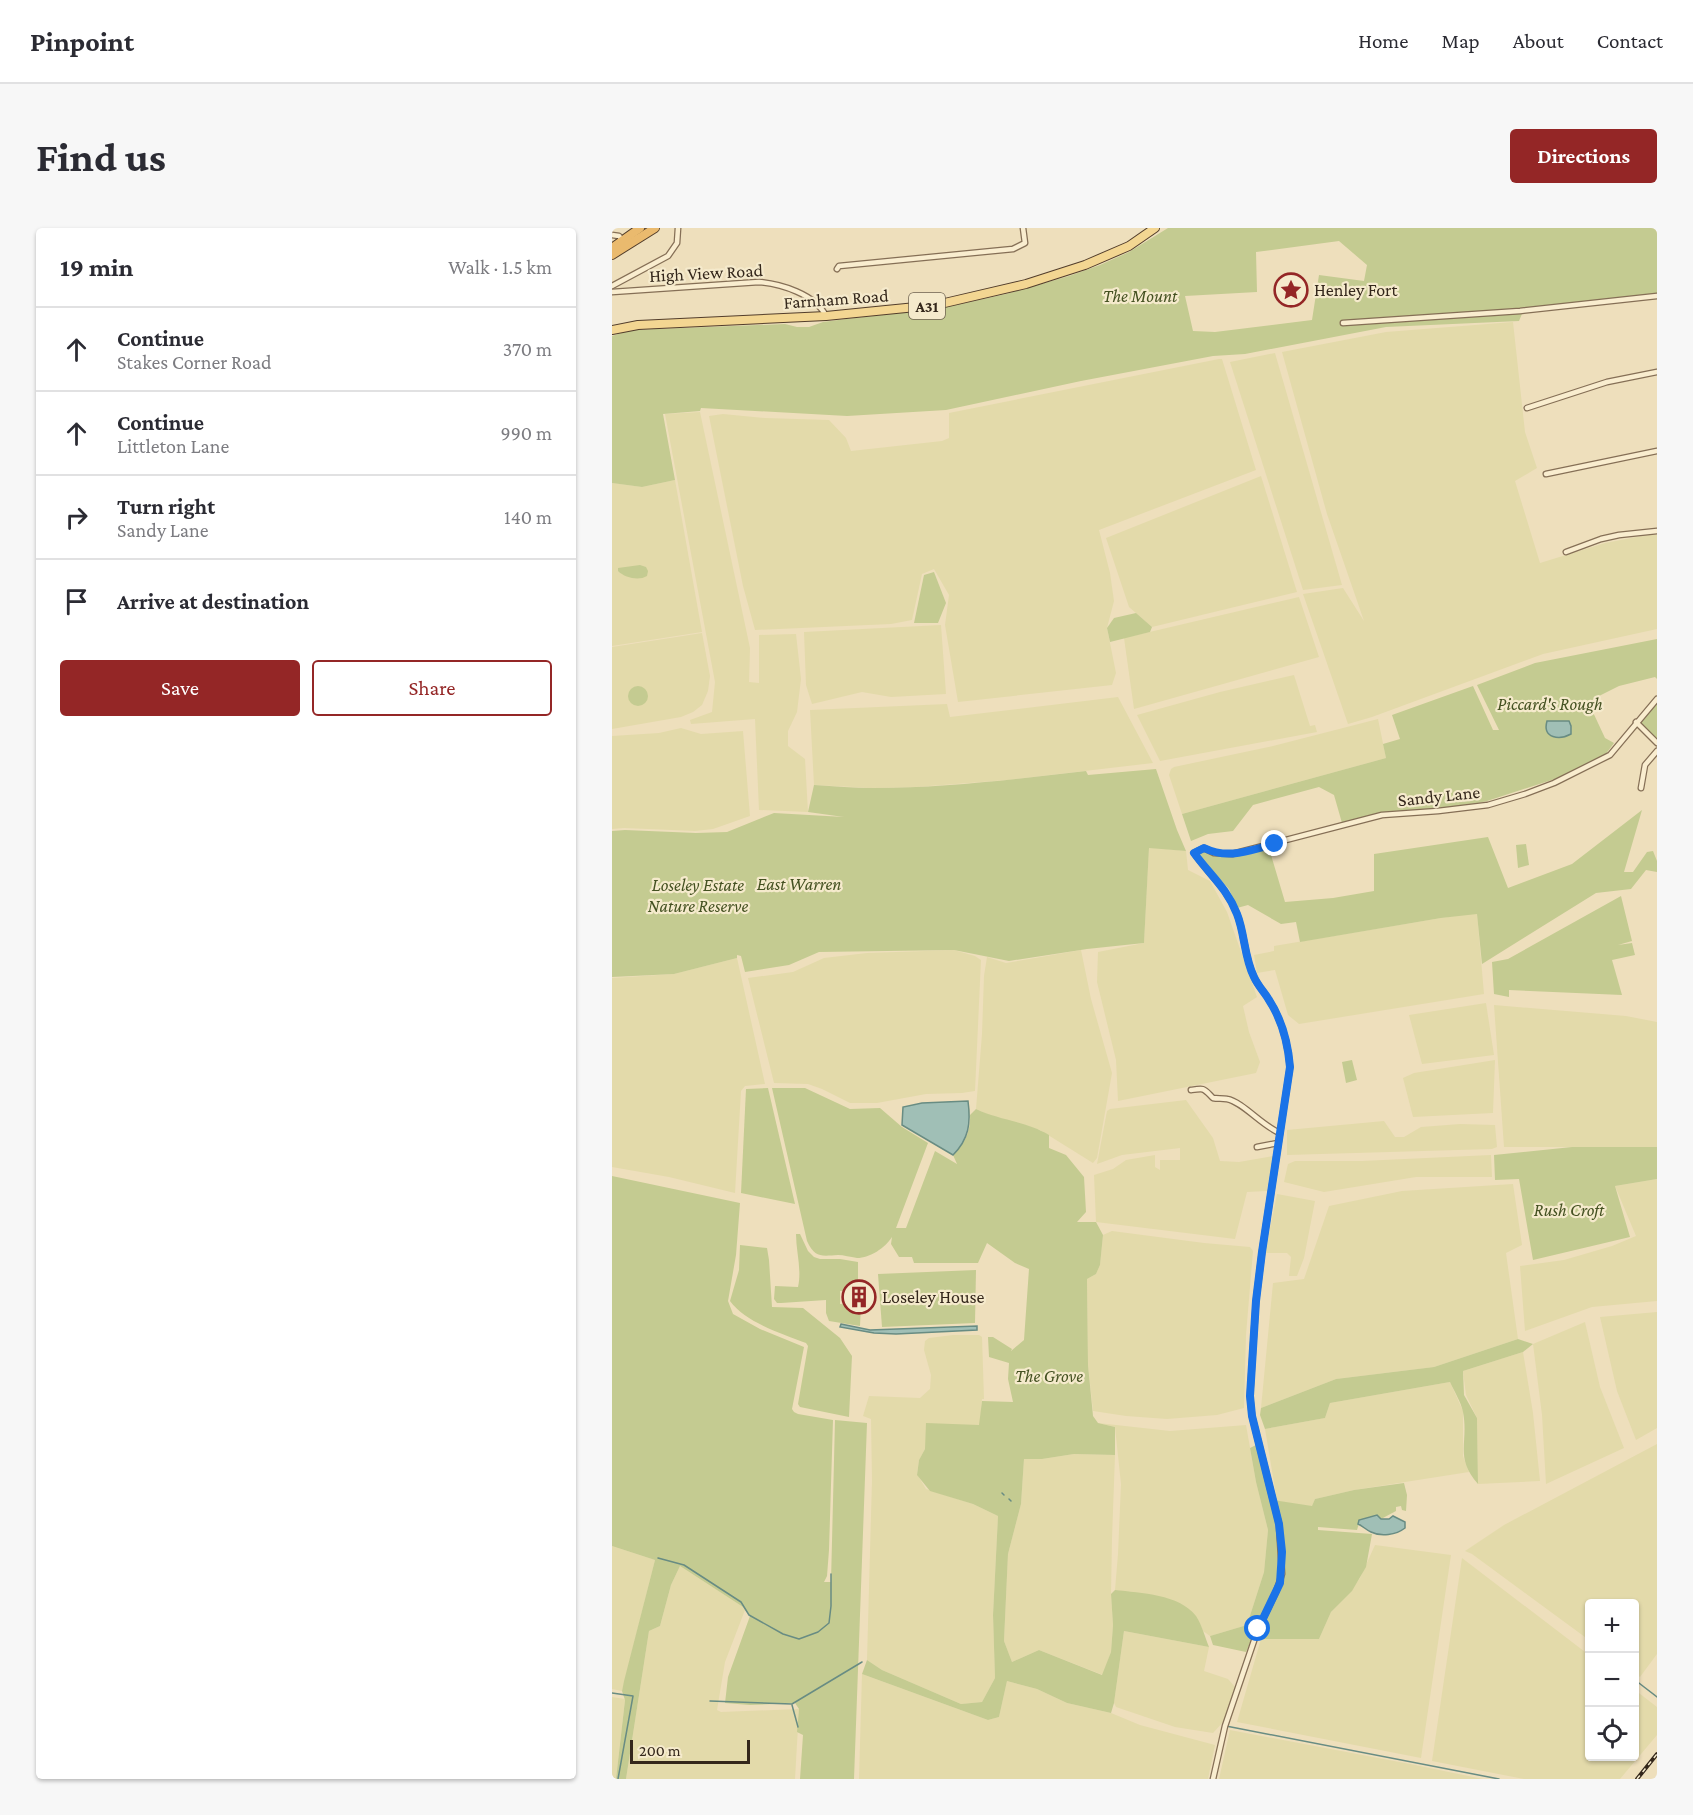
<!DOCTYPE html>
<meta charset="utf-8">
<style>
:root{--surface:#fff;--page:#f7f7f7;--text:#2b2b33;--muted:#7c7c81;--line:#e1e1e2;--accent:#942626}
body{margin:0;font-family:"Crimson Pro",serif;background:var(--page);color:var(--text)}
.controls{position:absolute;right:18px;bottom:18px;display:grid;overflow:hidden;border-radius:6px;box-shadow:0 2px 4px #0004}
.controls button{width:54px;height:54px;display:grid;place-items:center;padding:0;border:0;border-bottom:2px solid var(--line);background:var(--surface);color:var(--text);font:30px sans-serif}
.scale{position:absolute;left:18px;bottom:15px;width:120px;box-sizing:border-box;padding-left:6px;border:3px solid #34271b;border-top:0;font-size:16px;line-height:21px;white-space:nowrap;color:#34271b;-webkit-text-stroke:4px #f5eacc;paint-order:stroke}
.stop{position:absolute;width:18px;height:18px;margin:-14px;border:4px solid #1a73e8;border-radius:50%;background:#fff}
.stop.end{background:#1a73e8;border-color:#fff;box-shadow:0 2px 6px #0008}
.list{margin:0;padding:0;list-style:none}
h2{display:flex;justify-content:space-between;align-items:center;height:78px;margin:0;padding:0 24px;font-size:26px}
h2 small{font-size:20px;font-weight:400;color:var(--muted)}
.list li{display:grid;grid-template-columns:39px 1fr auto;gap:18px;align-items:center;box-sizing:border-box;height:84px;padding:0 24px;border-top:2px solid var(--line)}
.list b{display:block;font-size:22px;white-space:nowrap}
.list p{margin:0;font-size:20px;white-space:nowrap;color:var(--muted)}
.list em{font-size:20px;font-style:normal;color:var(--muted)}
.actions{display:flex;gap:12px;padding:18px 24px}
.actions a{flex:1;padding:14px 0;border:2px solid var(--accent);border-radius:6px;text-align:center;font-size:21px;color:var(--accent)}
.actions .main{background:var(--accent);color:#fff}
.icon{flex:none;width:33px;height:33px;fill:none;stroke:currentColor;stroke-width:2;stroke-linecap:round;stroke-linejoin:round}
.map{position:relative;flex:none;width:1045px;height:1551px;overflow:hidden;border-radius:6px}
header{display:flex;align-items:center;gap:36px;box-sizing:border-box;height:84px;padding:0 30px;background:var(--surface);border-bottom:2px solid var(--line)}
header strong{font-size:28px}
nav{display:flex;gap:33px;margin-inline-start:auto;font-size:21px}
.intro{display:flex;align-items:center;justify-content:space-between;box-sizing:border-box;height:144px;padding:0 36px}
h1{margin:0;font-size:42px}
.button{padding:15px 27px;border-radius:6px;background:var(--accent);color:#fff;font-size:21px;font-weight:700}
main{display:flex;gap:36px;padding:0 36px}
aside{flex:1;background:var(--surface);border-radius:6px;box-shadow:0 2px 4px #0004}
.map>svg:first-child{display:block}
.farmland{fill:#e3daaa}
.green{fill:#c4cb91;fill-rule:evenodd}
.water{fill:#a0bfb6;stroke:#688c83;stroke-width:1.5}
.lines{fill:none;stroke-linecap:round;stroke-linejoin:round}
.stream{stroke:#688c83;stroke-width:1.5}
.minor-casing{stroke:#856f56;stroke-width:7}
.primary-casing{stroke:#523d2b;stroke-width:10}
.trunk-casing{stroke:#523d2b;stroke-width:10}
.minor{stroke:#f9edcf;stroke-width:4.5}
.primary{stroke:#f3d692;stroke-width:8}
.trunk{stroke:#eaba6e;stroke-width:8}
.rail-casing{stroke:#34271b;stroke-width:4}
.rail{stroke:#f5eacc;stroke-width:1.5;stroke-dasharray:4.5;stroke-linecap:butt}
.route{stroke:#1a73e8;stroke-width:8}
.labels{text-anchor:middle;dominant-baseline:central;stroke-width:4.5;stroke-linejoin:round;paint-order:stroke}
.shield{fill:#f5eacc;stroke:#6e6250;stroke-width:1.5}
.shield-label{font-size:16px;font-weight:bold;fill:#34271b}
.street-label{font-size:18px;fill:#34271b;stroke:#f5eacc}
.poi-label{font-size:18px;fill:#34271b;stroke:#f5eacc;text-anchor:start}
.park-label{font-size:18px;font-style:italic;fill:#445121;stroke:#f5eacc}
</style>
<header>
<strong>Pinpoint</strong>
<nav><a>Home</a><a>Map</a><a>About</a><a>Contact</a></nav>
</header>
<div class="intro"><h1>Find us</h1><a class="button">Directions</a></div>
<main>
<aside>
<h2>19 min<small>Walk · 1.5 km</small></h2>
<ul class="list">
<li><svg class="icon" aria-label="ahead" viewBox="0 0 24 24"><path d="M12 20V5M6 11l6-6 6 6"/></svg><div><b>Continue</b><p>Stakes Corner Road</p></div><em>370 m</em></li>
<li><svg class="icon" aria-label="ahead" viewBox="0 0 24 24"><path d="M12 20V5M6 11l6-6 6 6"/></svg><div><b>Continue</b><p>Littleton Lane</p></div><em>990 m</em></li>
<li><svg class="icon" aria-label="right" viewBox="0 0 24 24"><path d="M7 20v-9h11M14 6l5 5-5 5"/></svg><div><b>Turn right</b><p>Sandy Lane</p></div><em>140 m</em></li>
<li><svg class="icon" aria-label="arrive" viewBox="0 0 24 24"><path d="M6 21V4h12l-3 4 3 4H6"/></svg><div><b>Arrive at destination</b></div></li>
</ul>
<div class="actions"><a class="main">Save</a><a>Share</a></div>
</aside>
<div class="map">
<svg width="1045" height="1551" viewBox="0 0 1045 1551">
<rect width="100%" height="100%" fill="#eedfbc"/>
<g class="farmland">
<polygon points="901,94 913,204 925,240 903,253 928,335 993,315 1035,307 1045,307 1045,401 931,426 760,489 736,496 691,366 731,360 752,393 715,286 670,124 774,104"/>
<polygon points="663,125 730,357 691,362 618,134"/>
<polygon points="607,131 610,131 644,242 487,302 498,345 502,373 495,400 504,445 500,457 346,474 333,397 337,367 322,341 310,346 300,392 279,396 143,402 131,358 97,188 111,186 153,190 217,192 234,210 239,223 330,213 337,210 337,185"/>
<polygon points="88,184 138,420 137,454 147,455 147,407 184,406 189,451 185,484 176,503 176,518 193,531 196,584 147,582 143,491 79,496 78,492 100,484 103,454 53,186"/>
<polygon points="649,248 685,364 540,399 517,379 494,310"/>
<polygon points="63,252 90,404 0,418 0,255 30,259"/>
<polygon points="687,369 707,429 522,481 512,410"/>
<polygon points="329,397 334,466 279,469 250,464 200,476 194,457 192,404"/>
<polygon points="90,405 98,448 96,463 90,477 81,484 69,489 0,501 0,419"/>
<polygon points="682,447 698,498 703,497 705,504 548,533 525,487 608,464"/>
<polygon points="506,469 541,535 396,552 304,559 261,560 202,557 198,482 335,476 338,489"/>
<polygon points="766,491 774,530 570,586 557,547 559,541 562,539 661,518"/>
<polygon points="69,500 89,506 131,503 138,588 101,601 83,603 12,600 0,601 0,508 47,505"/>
<polygon points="537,619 574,623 576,642 598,653 615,684 645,769 631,778 637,804 648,834 644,845 506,873 504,832 485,754 486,724 532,715"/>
<polygon points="865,685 872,766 687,796 676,787 663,742 645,745 642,727 662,723 662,718 829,690"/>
<polygon points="342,722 363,728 369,732 363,863 350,865 314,866 265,875 238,875 210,861 196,856 162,855 136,750 181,744 212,730 255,725"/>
<polygon points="469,722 479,771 500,845 485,930 481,935 428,902 377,887 364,881 370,806 372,748 375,729 394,735"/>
<polygon points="125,730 153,856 133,858 129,863 123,965 57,949 0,939 0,750 62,746"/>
<polygon points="874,775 882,827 810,836 797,787"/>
<polygon points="882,777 1014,788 1045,794 1045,919 892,919"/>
<polygon points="883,832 881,885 801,889 791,850 802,845"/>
<polygon points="574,872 601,910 608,933 627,934 661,928 655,963 635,964 623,1011 484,994 482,947 501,941 514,932 543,927 543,939 548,942 548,932 568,932 568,920 510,927 485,936 495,883 498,881"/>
<polygon points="772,893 783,909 792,909 809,899 848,896 883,897 885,919 880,921 675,927 675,902"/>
<polygon points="879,927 880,949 804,949 712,964 672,954 676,936 683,933 750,933"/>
<polygon points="1045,951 1045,1073 980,1079 913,1103 908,1038 952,1032 1000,1018 1024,1008 1003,958"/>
<polygon points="901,956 910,1017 894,1025 906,1111 822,1139 724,1151 649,1180 661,1055 692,1051 717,978 790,963"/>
<polygon points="665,966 703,973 692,1030 685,1048 677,1048 679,1029 675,1025 653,1025"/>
<polygon points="500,1003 592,1015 638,1019 641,1023 634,1107 632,1180 605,1187 555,1191 514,1188 481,1183 476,1137 475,1051 484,1046 488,1037 491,1007"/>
<polygon points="1045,1084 1045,1200 1024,1212 1005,1163 988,1089"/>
<polygon points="973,1094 988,1159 1012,1220 934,1256 930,1187 921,1116"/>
<polygon points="341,1107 367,1107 370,1109 372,1171 370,1171 368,1197 313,1221 307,1232 305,1246 314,1261 361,1276 386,1288 381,1387 383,1450 370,1474 349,1476 270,1442 255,1432 260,1252 259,1191 251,1188 257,1168 308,1170 318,1161 319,1147 312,1122 313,1113 317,1110"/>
<polygon points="911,1124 921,1185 928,1253 866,1256 865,1190 854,1167 851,1143"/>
<polygon points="838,1154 851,1183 851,1228 857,1244 742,1262 703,1271 700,1279 665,1273 653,1201 713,1190 718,1175"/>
<polygon points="486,1195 558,1203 634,1197 644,1254 656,1302 652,1344 635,1397 598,1408 591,1403 585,1390 552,1370 503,1362 506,1326 509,1256 503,1199"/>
<polygon points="1045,1216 1045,1426 1028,1449 1023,1444 1023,1376 978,1376 977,1412 860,1326 853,1323 892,1297"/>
<polygon points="462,1226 503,1227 500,1311 499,1366 501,1397 499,1424 491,1447 427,1422 400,1434 392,1413 396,1326 409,1276 412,1231 430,1231"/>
<polygon points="763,1317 839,1327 809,1530 625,1494 649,1411 707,1411 719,1384 739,1363 748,1350"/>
<polygon points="0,1318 43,1332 10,1463 0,1461"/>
<polygon points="850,1330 977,1427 978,1528 1023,1528 1023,1462 1045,1479 1045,1507 1008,1551 912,1551 820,1533"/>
<polygon points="68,1338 131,1379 133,1382 113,1434 105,1482 109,1484 187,1481 183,1551 14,1551 37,1403 48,1398 59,1357"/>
<polygon points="512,1403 597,1419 592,1443 616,1451 623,1459 611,1494 601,1505 563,1499 504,1479 502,1475"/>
<polygon points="250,1446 376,1492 387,1489 395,1453 425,1461 455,1475 499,1485 528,1497 603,1517 596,1551 247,1551"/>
<polygon points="0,1469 13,1471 4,1551 0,1551"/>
<polygon points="618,1502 798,1536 871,1551 607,1551"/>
</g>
<g class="green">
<path d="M556,0h489v65l-14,3 -119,13 -5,12 -133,6 -141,27 -32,2 -132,25 -135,29 -99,6 -146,-8 -1,3 -37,3 12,66 -33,7 -30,-4v-147l19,-6 154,-6 12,3h12l14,-5 23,-3 91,-10 69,-15 63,-18 31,-11 29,-13zM727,13l28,24 -3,16 -45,-6 -7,45 -97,12 -22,-1 -8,-35 72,-4 -1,-40z"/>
<path d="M28,337l6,2 2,4 -1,5c-8,5 -22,2 -29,-5v-3z"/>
<polygon points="322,344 334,375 326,395 302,395 312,347"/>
<polygon points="524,385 540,399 538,404 498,414 495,400 502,390"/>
<polygon points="1045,411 1045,451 1043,449 1007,458 981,471 979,480 993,510 1002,515 993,527 949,549 875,573 855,578 777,584 730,595 722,567 707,559 641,577 621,603 596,606 579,613 570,586 774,530 771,516 788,511 780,487 861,458 881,502 887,502 865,457 923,435"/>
<circle cx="26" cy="468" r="10"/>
<polygon points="1045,474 1045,511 1028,495"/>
<path d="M544,541l21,61 9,21 -37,-3 -5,95 -57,6 -78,12 -55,-11 -135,2 -30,13 -44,7 -4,-16 -4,-1v3l-63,16 -62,3v-146l13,-1 71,3 31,-1 47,-19 70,4 -36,-5 6,-27c20,1 40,3 60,3 71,0 142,-9 212,-17l2,4z"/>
<polygon points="1030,582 1012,644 1021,644 1035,624 1041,623 1045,633 1045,644 1034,642 1019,661 984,665 870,736 865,686 829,690 688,714 684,694 669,696 636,677 625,680 617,661 585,626 590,623 617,629 657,620 673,674 721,670 762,663 762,626 876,609 896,660 960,636"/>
<polygon points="914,616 917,637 906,640 904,617"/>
<polygon points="1009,668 1020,713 1006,717 1020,715 1023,727 1000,732 1010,767 897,762 897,769 882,766 880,734 896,731"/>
<polygon points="740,832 745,852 734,855 730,834"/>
<polygon points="156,860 183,976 129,965 134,861"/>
<path d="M160,860h33l45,21 30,-1 22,19 26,16 -32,85h10l29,-77 22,13 -4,-9c11,-11 18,-23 17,-40l6,-6c23,11 52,13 73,26v13l17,7 18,22 2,35 -9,10h19l7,13 -3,30 -4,9 -9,5 1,86 5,51 5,7 17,4v28l-41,-1 -32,5h-18l-3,45 -13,50 -4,87 8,21 27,-12 63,25 9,-23 2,-27 -2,-31 4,-4c26,3 64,4 81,26 6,9 9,21 13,31l-85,-16 -10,72 -3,10 -44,-10 -30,-14 -30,-8 -8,36 -11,3 -126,-46 5,-14 15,10 79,34 21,-2 13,-24 -2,-63 5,-99 -25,-12 -43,-13 -13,-16 2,-15 6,-11 1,-26 53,2 3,-24 31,1 -5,-23 1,-16 -20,-6 -1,-20h5l19,12 -1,2 13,-11 5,-71 -14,-6 -28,-20 -9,20h-64l-2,-6h-13l-8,-13 1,-7c-7,11 -22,21 -35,21 -7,-1 -13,-3 -19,-3 -17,1 -23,3 -31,-14z"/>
<polygon points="960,919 1045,919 1045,951 1003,958 1018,1009 921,1032 907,951 883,952 882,927"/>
<polygon points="0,948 128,975 124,1027 116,1073 121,1086 148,1101 192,1119 180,1181 182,1184 186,1186 221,1192 217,1322 215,1348 212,1354 219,1354 223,1192 255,1195 242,1551 188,1551 191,1507 185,1504 187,1481 183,1475 138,1477 113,1475 116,1449 138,1388 131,1379 68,1338 59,1357 48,1398 37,1403 14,1551 4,1551 13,1472 10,1463 12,1453 43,1332 0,1318"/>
<path d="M184,1006h4l8,17 6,6 6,2h20l18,3v18l-4,1 -1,10h-13v13l21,1 -1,21 -31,-5 -3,-8v-13l-45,3h-4l-3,-4 1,-13 23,1c4,-18 -2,-35 -2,-53z"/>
<path d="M128,1017l27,3 2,12 3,47 31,1 37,30 12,18 -3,61 -49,-10 -2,-3 10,-58 -2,-3c-24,-9 -61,-21 -76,-42l9,-31z"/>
<polygon points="364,1042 363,1095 270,1099 266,1046"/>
<path d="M906,1111l15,5 -10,8 -60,19 1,24 13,23 1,66c-24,-28 -9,-41 -15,-72 -2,-10 -9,-21 -13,-30l-120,21 -5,15 -60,11 -5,-14 1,-7 75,-29 98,-12z"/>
<polygon points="644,1217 663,1294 666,1319 665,1354 634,1424 601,1417 598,1408 635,1397 652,1344 656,1302 644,1254 638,1220"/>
<polygon points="792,1255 795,1267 794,1283 790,1282 789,1278 784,1279 784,1283 769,1291 765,1287 748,1292 745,1302 706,1299 706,1302 760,1306 754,1339 740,1363 719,1384 707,1411 642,1411 668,1355 670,1324 661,1272 700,1278 703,1271 742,1262"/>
</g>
<g class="water">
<path d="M935,493h22l2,5v8c-11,6 -29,5 -24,-13z"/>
<path d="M356,873c3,22 1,38 -15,54l-51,-30 1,-18 19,-4z"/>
<polygon points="229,1096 258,1102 365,1098 365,1102 284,1106 262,1105 228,1099"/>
<path d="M765,1287l4,4h8l4,-3 12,6v6c-9,7 -24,9 -34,4 -5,-2 -8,-6 -13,-8l1,-4z"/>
</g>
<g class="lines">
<g class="stream">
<polyline points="390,1265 392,1267"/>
<polyline points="397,1271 399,1273"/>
<polyline points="46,1330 72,1337 129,1374 137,1387 171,1406 187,1411 206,1404 217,1395 219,1378 219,1346"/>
<polyline points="1023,1452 1045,1469"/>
<polyline points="0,1465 21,1468 6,1551"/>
<polyline points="98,1473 180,1476 250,1434"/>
<polyline points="180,1477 186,1499"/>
<polyline points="614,1498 887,1551"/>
</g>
<g class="minor-casing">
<g id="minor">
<polyline points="0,7 7,8 12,14"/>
<polyline points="225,41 227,38 401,21 413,15 411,0"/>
<polyline points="0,58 56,28 65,15 66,0"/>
<path d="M0,64l147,-10c22,2 56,12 67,34"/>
<polyline points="731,95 908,83 1045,68"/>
<polyline points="915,180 995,154 1045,144"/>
<polyline points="934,246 1045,223"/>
<polyline points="954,324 989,311 1007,307 1045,303"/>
<polyline points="1024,494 1045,515"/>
<polyline points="1029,560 1033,537 1045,523"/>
<path d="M579,862c14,-2 12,-2 22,8 4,1 10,0 14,1 16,3 35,27 53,34"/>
<polyline points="645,919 666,915"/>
<path d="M601,1551l12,-53 33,-97 18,-37 6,-18 -3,-50 -27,-108 -2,-20 6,-95 6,-49 28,-185c-2,-23 -8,-47 -21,-67 -4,-7 -11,-14 -15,-23 -10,-20 -9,-43 -17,-63 -10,-26 -28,-39 -43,-61l10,-5 10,5 18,1 150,-39 56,-4 50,-6 37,-11 29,-11 56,-28 47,-56"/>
</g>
</g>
<g class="primary-casing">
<polyline id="primary" points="0,102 26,97 214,88 324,77 414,56 473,37 517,18 543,0"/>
</g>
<g class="trunk-casing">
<g id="trunk">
<polyline points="0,20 28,0"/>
<polyline points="0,27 43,0"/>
</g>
</g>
<use href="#minor" class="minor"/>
<use href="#primary" class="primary"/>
<use href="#trunk" class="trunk"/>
<g class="rail-casing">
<polyline id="rail" points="1025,1551 1045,1526"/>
</g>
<use href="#rail" class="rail"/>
</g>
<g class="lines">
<path class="route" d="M646,1401l22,-46 2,-31 -3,-28 -27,-108 -2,-20 6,-95 6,-49 28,-185c-2,-24 -8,-47 -21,-67 -4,-7 -11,-14 -15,-23 -10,-20 -9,-43 -17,-63 -10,-26 -27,-39 -43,-61l10,-5c25,12 46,2 71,-4"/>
</g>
<defs>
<g id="sight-ring" transform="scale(1.725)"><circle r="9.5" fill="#f5eacc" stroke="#942626" stroke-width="1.5"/><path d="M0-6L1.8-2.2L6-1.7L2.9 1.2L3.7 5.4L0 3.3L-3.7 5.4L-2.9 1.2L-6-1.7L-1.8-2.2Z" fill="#942626"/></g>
<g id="building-ring" transform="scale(1.725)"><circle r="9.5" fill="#f5eacc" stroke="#942626" stroke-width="1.5"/><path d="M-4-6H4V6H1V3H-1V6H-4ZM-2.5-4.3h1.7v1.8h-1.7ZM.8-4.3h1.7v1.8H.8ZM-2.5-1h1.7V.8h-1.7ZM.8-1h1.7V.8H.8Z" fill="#942626"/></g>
</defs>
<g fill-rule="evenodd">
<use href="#sight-ring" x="679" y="62"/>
<use href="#building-ring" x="247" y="1069"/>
</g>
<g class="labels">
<rect class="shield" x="297" y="65" width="36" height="26" rx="4.5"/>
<g class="shield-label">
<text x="315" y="78">A31</text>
</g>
<g class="street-label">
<text transform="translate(94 45) rotate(-3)">High View Road</text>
<text transform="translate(224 71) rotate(-4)">Farnham Road</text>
<text transform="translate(827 568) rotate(-6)">Sandy Lane</text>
</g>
<g class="poi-label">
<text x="702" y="62">Henley Fort</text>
<text x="270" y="1069">Loseley House</text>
</g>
<g class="park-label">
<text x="528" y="68">The Mount</text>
<text x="938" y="476">Piccard's Rough</text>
<text x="187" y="656">East Warren</text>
<text x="86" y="657">Loseley Estate<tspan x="86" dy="21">Nature Reserve</tspan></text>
<text x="957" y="982">Rush Croft</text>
<text x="437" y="1148">The Grove</text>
</g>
</g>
</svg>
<div class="controls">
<button>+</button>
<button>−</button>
<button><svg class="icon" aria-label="locate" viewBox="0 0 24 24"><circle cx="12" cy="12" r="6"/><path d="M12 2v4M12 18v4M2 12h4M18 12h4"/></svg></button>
</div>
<div class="scale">200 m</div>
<div class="stop" style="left:646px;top:1401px"></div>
<div class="stop end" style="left:663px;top:616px"></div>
</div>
</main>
